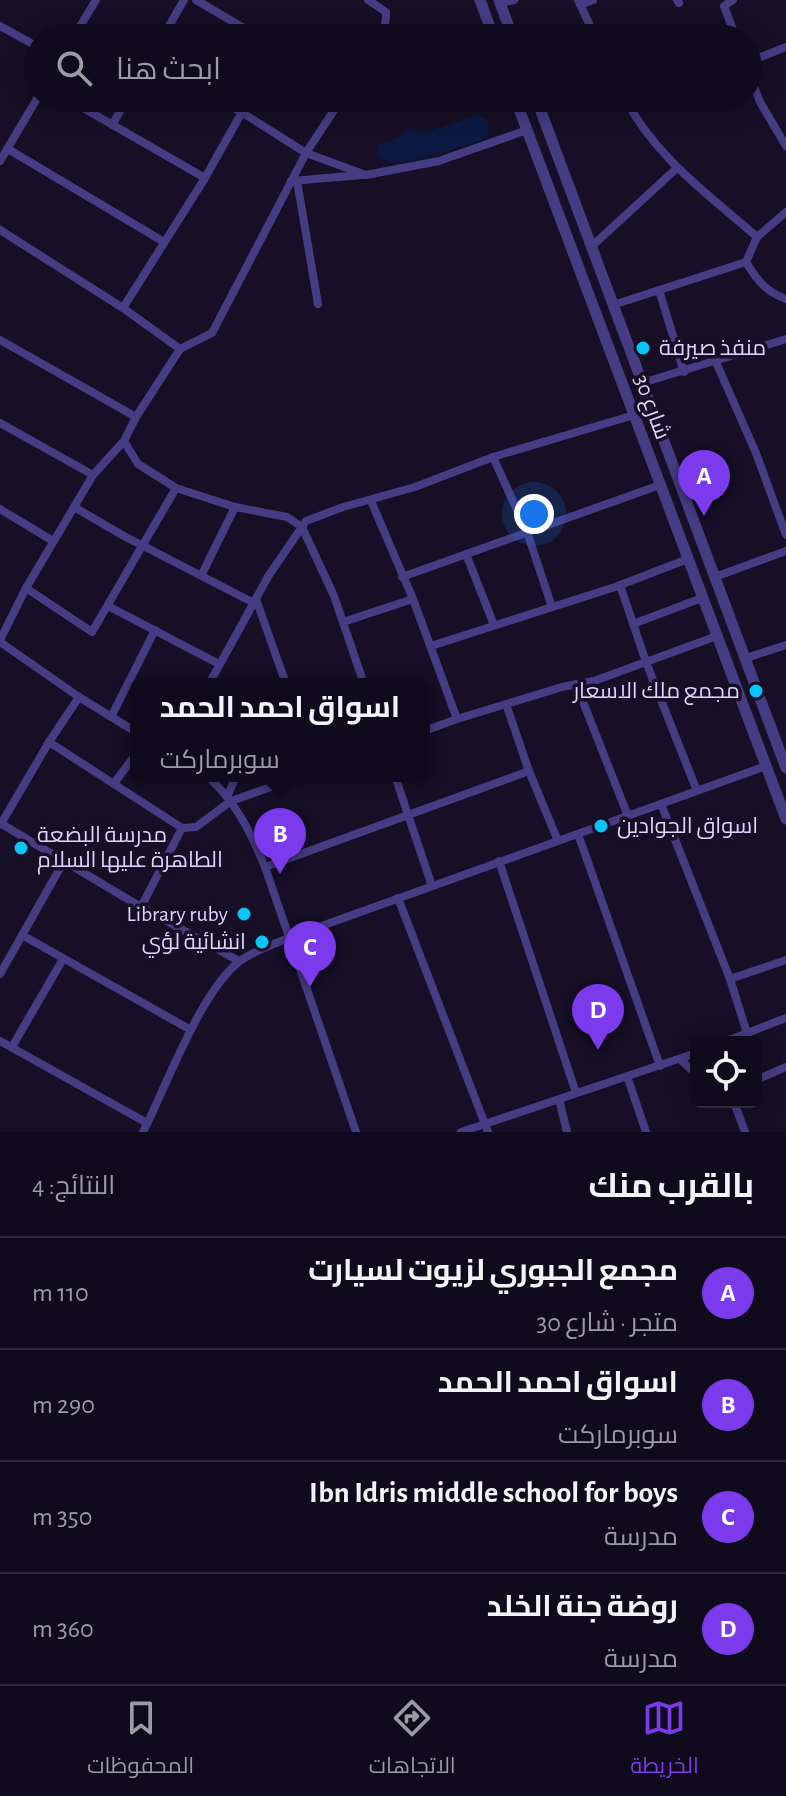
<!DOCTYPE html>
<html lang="ar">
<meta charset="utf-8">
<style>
:root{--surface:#100b1c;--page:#1e1929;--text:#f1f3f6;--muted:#9c9ba3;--line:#302b3b;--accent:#7c3aed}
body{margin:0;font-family:"Alegreya Sans",Cairo,sans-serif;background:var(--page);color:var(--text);direction:rtl}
.controls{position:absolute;right:24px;bottom:24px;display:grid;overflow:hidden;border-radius:12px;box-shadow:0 4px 20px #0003}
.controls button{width:72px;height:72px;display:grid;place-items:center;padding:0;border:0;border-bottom:2px solid var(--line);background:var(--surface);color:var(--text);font:40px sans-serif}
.you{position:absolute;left:534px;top:514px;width:28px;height:28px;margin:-20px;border:6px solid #fff;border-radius:50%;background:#1a73e8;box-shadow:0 0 0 12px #1a73e833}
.badge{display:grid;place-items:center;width:52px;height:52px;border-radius:50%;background:var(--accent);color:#fff;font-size:26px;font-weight:700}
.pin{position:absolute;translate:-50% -66px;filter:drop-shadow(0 2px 4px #0008)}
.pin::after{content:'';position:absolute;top:42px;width:28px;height:24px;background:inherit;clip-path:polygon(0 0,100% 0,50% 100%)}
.popup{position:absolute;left:130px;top:678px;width:300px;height:104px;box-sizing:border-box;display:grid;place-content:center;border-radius:12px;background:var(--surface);filter:drop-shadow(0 2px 6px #0005);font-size:26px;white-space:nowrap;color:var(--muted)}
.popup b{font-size:30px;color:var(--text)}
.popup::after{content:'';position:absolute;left:50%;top:100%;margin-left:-16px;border:16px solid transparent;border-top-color:var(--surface)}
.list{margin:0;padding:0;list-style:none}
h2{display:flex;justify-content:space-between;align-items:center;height:104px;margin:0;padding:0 32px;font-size:34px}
h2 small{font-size:26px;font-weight:400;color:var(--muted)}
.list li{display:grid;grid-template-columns:52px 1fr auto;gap:24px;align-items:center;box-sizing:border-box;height:112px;padding:0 32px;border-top:2px solid var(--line)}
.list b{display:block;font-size:30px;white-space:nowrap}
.list p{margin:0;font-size:26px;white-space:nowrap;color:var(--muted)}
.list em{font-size:26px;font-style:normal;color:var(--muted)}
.icon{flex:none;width:44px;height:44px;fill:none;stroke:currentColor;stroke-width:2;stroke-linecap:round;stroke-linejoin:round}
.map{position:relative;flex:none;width:786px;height:1132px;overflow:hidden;direction:ltr}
.search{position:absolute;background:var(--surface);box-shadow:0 4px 20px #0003;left:24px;right:24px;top:24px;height:88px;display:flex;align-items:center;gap:20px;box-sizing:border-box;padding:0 28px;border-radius:44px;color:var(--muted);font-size:30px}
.sheet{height:552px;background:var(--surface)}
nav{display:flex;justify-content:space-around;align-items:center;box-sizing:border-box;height:112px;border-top:2px solid var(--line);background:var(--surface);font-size:22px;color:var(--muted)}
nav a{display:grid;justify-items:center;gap:4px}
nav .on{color:var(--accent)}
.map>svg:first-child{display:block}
.water{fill:#0b1942}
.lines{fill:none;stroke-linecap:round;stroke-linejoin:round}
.minor{stroke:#463c83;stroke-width:8}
.tertiary{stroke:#463c83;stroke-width:11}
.poi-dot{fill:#07c5f8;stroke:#160f25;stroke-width:3}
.labels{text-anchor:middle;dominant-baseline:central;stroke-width:7;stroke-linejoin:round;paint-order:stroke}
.poi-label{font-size:22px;fill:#ded4fe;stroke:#160f25;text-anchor:start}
.street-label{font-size:22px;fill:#ded4fe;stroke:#160f25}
</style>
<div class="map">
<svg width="786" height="1132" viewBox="0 0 786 1132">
<rect width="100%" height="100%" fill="#160f25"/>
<path class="water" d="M476,115l10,3c6,10 2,19 -8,24 -25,5 -82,33 -102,13l3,-10 23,-9 6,-8 17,5z"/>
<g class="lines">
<g class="minor">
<polyline points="196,0 261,38"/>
<polyline points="368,0 386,12 386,19 381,38"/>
<polyline points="578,0 596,38"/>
<polyline points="677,0 679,3"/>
<polyline points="733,0 724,6 736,38"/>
<polyline points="500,3 514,0"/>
<polyline points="580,5 593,0"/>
<polyline points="0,26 38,47"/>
<polyline points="73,38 96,0"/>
<polyline points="162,38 184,0"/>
<polyline points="748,62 786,47"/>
<polyline points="748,71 760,102 786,146"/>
<polyline points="66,98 205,178"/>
<polyline points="219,98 306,153 366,175 439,161 527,130"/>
<path d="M625,98c29,58 84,97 132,139"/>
<polyline points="112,125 128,98"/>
<polyline points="8,149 164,242"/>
<polyline points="0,161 38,97"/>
<polyline points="291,181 362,175"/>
<polyline points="297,181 318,304"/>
<polyline points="0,230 123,308 180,349"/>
<polyline points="591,247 677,168"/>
<path d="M746,262c10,17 20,30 40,37"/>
<polyline points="659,290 684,372"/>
<polyline points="613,305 746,262 757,237 786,212"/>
<polyline points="123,308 205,178 242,112"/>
<polyline points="0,340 136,417"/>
<polyline points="715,360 756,453 786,535"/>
<polyline points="642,383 786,339"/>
<polyline points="0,423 93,475"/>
<polyline points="124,441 138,464 176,488 235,507 287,517 302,527 334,596 364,684"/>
<polyline points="493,457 527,532 552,607"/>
<polyline points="371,501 413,599 457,719"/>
<polyline points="74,507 124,536 254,603"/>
<polyline points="0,509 53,541"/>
<polyline points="466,554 494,625"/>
<polyline points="202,574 235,507"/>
<polyline points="402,577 660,485"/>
<polyline points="715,577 786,551"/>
<polyline points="620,585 646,662 697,791"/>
<polyline points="26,588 92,632 176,488"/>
<polyline points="256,599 286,684"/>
<polyline points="108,606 219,664"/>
<polyline points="343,622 413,599"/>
<polyline points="633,624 702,598"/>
<polyline points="0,640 26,588 93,475 124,441 136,417 180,349 212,333 306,153 342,98"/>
<polyline points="0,642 79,697 136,732"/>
<polyline points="431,646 615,587 688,559"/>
<polyline points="746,658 786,645"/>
<polyline points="209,684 269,575 306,521 343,507 415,487 493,457 634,415"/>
<polyline points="576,684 628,816"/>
<polyline points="506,704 529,771 558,841"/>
<polyline points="111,717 155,630"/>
<polyline points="424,731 457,719 562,687 594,681 717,636"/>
<polyline points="49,742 182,828 196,827 231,801 302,776"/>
<path d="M207,776c28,24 44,57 58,91l91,265"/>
<polyline points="395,776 432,886"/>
<polyline points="115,782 136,754"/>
<polyline points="227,797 236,776"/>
<polyline points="661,804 730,979 747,1033"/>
<polyline points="0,823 141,907 239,961"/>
<polyline points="1,824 49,742 79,697"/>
<polyline points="578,834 660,1066"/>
<polyline points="499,861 576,1093"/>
<polyline points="265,867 529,771"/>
<polyline points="398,898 488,1132"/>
<polyline points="141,907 182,828"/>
<polyline points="22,935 191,1030"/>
<polyline points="0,974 64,861"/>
<polyline points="730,979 786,960"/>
<polyline points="0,1041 147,1123"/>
<polyline points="724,1042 786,1018"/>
<polyline points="12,1047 63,959"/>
<polyline points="680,1059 696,1074"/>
<polyline points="627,1076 646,1132"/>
<polyline points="756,1080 786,1067"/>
<polyline points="559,1099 567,1132"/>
<polyline points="734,1102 745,1132"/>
<path d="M143,1132c23,-45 58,-142 97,-171 15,-11 34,-17 51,-24l475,-171"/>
<polyline points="461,1132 696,1053"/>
</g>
<g class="tertiary">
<polyline points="480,0 494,38"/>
<polyline points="499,0 513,38"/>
<polyline points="515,98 786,819"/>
<polyline points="536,98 786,768"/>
</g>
</g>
<g class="poi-dot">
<circle cx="643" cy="348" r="8"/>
<circle cx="756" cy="691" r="8"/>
<circle cx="601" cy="826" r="8"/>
<circle cx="21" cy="848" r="8"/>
<circle cx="244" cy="914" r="8"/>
<circle cx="262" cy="942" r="8"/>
</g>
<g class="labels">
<g class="poi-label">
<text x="659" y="348">منفذ صيرفة</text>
<text x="740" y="691" text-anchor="end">مجمع ملك الاسعار</text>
<text x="617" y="826">اسواق الجوادين</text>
<text x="37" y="835">مدرسة البضعة<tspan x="37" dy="25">الطاهرة عليها السلام</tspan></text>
<text x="228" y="914" text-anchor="end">Library ruby</text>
<text x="246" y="942" text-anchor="end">انشائية لؤي</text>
</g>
<g class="street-label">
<text transform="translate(652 407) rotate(70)">شارع 30</text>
</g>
</g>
</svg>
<div class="controls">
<button><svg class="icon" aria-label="locate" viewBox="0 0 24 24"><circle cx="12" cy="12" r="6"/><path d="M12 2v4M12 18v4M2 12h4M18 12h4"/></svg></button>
</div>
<div class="you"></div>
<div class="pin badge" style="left:704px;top:516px">A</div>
<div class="pin badge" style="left:280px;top:874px">B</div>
<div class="popup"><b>اسواق احمد الحمد</b>سوبرماركت</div>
<div class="pin badge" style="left:310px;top:987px">C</div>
<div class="pin badge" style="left:598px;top:1050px">D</div>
<div class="search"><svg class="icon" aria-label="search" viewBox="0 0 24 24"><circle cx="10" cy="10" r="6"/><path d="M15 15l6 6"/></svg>ابحث هنا</div>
</div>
<section class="sheet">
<h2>بالقرب منك<small>النتائج: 4</small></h2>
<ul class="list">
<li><span class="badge">A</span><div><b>مجمع الجبوري لزيوت لسيارت</b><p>متجر · شارع 30</p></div><em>110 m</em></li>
<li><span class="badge">B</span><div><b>اسواق احمد الحمد</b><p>سوبرماركت</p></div><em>290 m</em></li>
<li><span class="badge">C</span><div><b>Ibn Idris middle school for boys</b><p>مدرسة</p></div><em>350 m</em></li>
<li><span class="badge">D</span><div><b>روضة جنة الخلد</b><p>مدرسة</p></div><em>360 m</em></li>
</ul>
</section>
<nav>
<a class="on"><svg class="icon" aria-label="map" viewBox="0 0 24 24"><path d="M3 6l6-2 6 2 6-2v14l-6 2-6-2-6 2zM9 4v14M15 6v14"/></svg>الخريطة</a>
<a><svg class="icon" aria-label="directions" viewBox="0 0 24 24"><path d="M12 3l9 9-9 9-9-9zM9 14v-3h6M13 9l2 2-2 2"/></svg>الاتجاهات</a>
<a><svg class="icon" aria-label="saved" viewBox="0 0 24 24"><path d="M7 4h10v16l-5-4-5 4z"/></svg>المحفوظات</a>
</nav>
